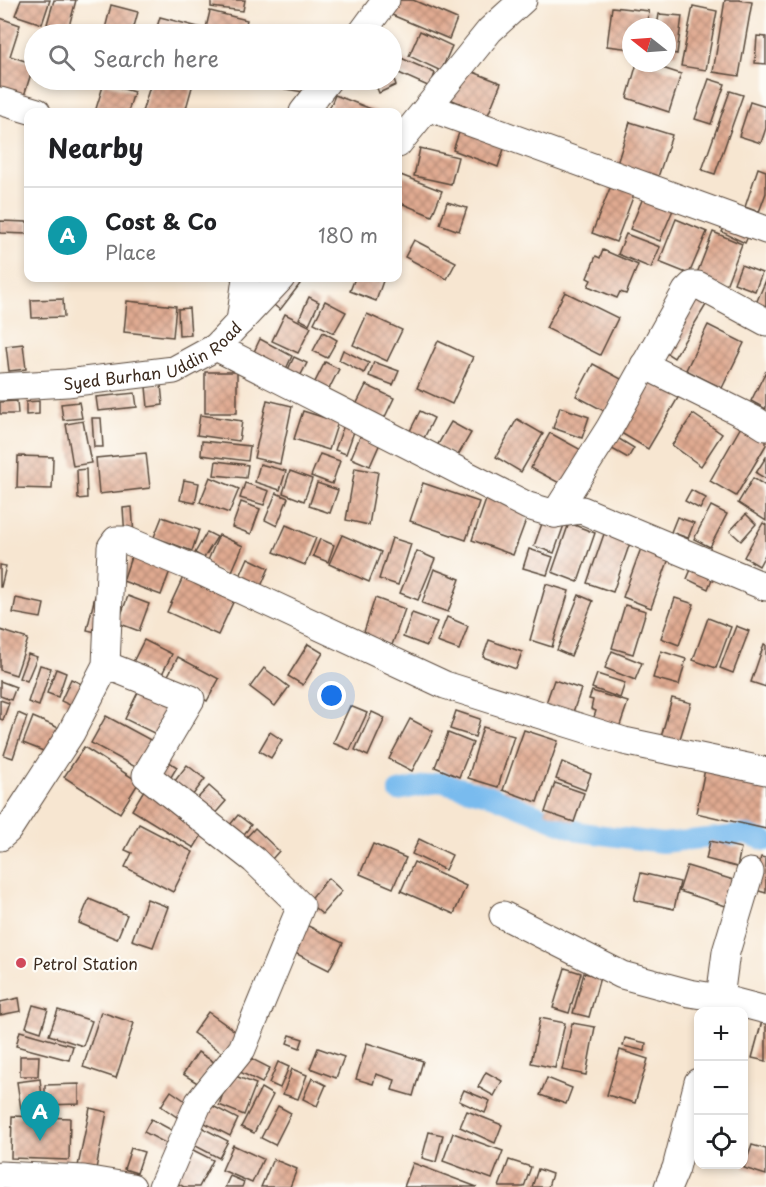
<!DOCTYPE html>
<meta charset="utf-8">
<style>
:root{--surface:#fff;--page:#f2f2f2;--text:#202124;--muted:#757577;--line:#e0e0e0;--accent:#d1495b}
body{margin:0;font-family:"Playpen Sans",sans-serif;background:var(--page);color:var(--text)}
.controls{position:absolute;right:18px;bottom:18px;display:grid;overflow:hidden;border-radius:12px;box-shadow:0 3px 9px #0003}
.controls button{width:54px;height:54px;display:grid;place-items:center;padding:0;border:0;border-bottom:2px solid var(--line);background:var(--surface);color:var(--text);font:30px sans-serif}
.compass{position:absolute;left:622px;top:18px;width:54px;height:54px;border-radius:50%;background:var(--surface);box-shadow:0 3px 9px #0003;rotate:287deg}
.you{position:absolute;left:332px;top:696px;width:21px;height:21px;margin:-15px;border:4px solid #fff;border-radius:50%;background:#1a73e8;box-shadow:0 0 0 9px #1a73e833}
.badge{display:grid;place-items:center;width:39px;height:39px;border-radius:50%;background:var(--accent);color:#fff;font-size:20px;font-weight:700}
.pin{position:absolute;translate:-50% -50px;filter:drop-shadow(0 2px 3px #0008)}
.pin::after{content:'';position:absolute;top:32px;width:21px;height:18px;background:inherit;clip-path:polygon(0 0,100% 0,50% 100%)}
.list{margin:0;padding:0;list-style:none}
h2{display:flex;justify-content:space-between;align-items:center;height:78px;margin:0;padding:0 24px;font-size:26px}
h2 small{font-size:20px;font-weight:400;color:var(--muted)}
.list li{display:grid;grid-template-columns:39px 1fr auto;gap:18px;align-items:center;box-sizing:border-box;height:96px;padding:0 24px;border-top:2px solid var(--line)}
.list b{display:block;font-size:22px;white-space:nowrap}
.list p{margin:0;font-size:20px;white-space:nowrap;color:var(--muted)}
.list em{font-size:20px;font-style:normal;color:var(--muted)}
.icon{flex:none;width:33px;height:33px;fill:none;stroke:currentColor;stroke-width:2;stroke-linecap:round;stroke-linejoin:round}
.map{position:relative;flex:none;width:766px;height:1187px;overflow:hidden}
.search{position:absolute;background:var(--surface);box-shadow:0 3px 9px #0003;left:24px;top:24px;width:378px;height:66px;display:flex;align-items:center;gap:15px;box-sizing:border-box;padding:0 21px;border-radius:33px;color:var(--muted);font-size:22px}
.panel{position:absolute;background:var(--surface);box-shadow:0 3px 9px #0003;left:24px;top:108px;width:378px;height:174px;border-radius:12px}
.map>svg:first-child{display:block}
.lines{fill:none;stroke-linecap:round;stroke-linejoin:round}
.canal{stroke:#79bbee;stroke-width:20}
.building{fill:url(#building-cross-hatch)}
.minor-casing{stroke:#574639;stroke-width:29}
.minor{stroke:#fff;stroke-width:27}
.poi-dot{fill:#d1495b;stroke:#fdfcf7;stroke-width:2}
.labels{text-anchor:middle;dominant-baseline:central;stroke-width:4.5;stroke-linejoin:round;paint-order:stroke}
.street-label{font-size:16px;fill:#3b2a1e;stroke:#fdfcf7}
.poi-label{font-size:16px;fill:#3b2a1e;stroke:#fdfcf7;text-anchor:start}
</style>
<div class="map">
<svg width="766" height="1187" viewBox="0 0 766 1187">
<defs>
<pattern id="building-cross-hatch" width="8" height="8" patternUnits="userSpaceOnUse" patternTransform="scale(1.5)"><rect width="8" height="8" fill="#e0aa91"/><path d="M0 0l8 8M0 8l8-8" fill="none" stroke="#b78b76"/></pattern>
</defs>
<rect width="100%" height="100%" fill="#fdfcf7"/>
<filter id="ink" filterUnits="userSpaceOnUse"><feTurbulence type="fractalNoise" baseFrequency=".0167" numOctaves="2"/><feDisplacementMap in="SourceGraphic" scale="12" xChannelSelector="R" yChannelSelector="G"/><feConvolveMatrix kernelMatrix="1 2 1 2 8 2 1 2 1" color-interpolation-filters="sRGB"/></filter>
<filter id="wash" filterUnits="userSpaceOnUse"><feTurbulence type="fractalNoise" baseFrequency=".008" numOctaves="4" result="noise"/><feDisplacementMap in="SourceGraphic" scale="24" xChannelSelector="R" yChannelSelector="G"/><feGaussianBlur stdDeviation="1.35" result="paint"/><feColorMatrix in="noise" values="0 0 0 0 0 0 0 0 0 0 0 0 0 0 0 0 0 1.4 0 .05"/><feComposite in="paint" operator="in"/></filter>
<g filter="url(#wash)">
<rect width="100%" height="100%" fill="#f7e6d1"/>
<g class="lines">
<polyline class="canal" points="398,791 440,782 492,796 581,832 662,843 746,834 766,841"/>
</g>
<g id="blocks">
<g class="building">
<polygon points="21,0 50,0 42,24 15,15"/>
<polygon points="54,0 76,0 68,30 47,24"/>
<polygon points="211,0 245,0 243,11 211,7"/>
<polygon points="398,0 413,0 457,19 449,39 392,15"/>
<polygon points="725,0 739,0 752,2 739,76 713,72"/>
<polygon points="111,5 138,12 132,34 109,34 104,33"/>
<polygon points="693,6 717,11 706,70 681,66"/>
<polygon points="612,7 649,11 647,27 631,27 631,49 607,46"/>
<polygon points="210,11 247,20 243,34 235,34 206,28"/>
<polygon points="659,14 682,16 677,54 667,52 667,27 657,27"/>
<polygon points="160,17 202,28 200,34 155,34"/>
<polygon points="0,18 20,25 10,56 34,64 23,99 0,91"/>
<polygon points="420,31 452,46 441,71 409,56"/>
<polygon points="757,36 766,37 766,64 755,63"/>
<polygon points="392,54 435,73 430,87 392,70"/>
<polygon points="637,63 647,63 681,74 669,112 627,98"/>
<polygon points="463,68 501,83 488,115 450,99"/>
<polygon points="392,73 396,85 379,93 375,83 383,80 392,80"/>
<polygon points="709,79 725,84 711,124 695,119"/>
<polygon points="152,80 194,80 185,112 142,112"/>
<polygon points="209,80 237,80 235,86"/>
<polygon points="286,80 312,80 309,93 285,89"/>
<polygon points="104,83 134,92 128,112 95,112"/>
<polygon points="730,91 743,95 715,174 702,170"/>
<polygon points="335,95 379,112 328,112"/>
<polygon points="750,102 766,107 766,128 761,143 739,136"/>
<polygon points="630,122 672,135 657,180 616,167"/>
<polygon points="461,127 506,143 498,167 453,150"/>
<polygon points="420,148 458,157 451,184 414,176"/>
<polygon points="758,168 766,171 766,193 759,212 745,207"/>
<polygon points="398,174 442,191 432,216 398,202"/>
<polygon points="612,183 635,192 616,242 592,233"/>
<polygon points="645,193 675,205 660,241 630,229"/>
<polygon points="447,202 467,208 459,231 440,224"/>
<polygon points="676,219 707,232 689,274 659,262"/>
<polygon points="728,220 751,230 745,243 722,232"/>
<polygon points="0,221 28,222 28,234 0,233"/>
<polygon points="713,232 742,244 725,288 696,276"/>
<polygon points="626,234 660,247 651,268 618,254"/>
<polygon points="414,240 456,262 447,279 405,257"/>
<polygon points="603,250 638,265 626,294 620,292 617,298 588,286 591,280 587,278 596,256 600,258"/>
<polygon points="741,265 762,273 755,291 734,283"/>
<polygon points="291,278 300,284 280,310 269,301"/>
<polygon points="355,278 384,278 376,301 350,291"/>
<polygon points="766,280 766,314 754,308"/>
<polygon points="565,292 618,318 600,355 546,328"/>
<polygon points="688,294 706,305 674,358 657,347"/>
<polygon points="309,297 319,302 309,324 299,319"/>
<polygon points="63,299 64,317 32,318 31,300"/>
<polygon points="127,301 176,306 173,337 124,332"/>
<polygon points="325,301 346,312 334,333 314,323"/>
<polygon points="189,308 191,335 179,336 178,309"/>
<polygon points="285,314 311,327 298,353 272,341"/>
<polygon points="367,314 402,330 387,361 353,345"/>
<polygon points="708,325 744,343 722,388 686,370"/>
<polygon points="323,332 337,340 327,358 313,351"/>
<polygon points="260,339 292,356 285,371 253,354"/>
<polygon points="438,341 473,357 452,404 417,388"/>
<polygon points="23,344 26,369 9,371 6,346"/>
<polygon points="343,350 369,363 364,373 339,360"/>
<polygon points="294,357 307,363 296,384 284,378"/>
<polygon points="325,362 339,369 328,391 314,384"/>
<polygon points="374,362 399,371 393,385 369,376"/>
<polygon points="593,364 623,380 606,412 576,396"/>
<polygon points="766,371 766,409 751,401"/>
<rect x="205" y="372" width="32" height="41"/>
<polygon points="650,372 682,391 648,449 616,430"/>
<polygon points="161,385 163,405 148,407 146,387"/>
<polygon points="366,385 394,398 382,423 354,409"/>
<polygon points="135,393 137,407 98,411 96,397"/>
<polygon points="267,400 292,406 280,464 254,458"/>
<polygon points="17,401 18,414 0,414 0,402"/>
<polygon points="39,401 39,414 26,415 26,402"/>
<polygon points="79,402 82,418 63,420 61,404"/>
<polygon points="560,407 589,417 582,438 553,428"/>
<polygon points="303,411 338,422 329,450 294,439"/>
<polygon points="420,411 434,418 423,440 409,433"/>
<polygon points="693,414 722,434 701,466 672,445"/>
<polygon points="200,415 242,421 239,441 197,435"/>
<polygon points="92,418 101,418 103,447 94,447"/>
<polygon points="746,418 766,430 766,445 736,496 710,481"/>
<polygon points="517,419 543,434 521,472 496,457"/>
<polygon points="83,421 91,463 73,466 66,424"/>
<polygon points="345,422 356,426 346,454 335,450"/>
<polygon points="451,422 471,433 457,457 437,446"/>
<polygon points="362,432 381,441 370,466 351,458"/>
<polygon points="550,433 583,451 565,486 531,468"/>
<polygon points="611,434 634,448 628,458 605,445"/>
<polygon points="202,441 250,446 248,461 201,455"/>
<polygon points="146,453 150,488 99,494 96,458"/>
<polygon points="320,454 340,461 332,484 311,476"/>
<polygon points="18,456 53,457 52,489 17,488"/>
<polygon points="766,457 766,479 756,473"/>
<polygon points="216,461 248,465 246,478 214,475"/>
<polygon points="260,464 286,471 280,490 255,482"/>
<polygon points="355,468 378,472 369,525 346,520"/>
<polygon points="86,469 87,498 78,499 77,470"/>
<polygon points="290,471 312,479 304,501 283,493"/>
<polygon points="210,477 239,489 229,513 200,502"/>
<polygon points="753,478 766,486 766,521 738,503"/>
<polygon points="184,480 199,483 195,503 180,500"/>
<polygon points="245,483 269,491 264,505 240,498"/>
<polygon points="317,483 338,490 330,513 309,506"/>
<polygon points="423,483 479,502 466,540 410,521"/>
<polygon points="691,490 706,498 700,509 685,501"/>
<polygon points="276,493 288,498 277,526 265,520"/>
<polygon points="487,497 529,512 513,555 472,540"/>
<polygon points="241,502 260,509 251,534 232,527"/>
<polygon points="711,506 727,514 710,547 694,539"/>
<polygon points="132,507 134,536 125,537 123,508"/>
<polygon points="746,514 756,524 741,541 730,531"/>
<polygon points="162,517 199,530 192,551 154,537"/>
<polygon points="677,517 694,523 688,538 671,532"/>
<polygon points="544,518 564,525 554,553 534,546"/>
<polygon points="569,523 595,533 578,582 552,572"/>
<polygon points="763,523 766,525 766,553 759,566 744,557"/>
<polygon points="286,525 316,538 305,565 274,552"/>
<polygon points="207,532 217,537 204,558 195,553"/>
<polygon points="604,534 630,543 613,592 587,583"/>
<polygon points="219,535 243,546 230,576 206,565"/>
<polygon points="342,535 381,552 369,582 329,564"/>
<polygon points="392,538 411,544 398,585 379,579"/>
<polygon points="320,539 334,545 328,562 313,556"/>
<polygon points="643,543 671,553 651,608 623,597"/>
<polygon points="529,549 553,557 547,575 523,568"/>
<polygon points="417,551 435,559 418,600 400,593"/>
<polygon points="132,554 171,568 161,595 123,581"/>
<polygon points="248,558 269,568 258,593 237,583"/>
<polygon points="695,560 716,569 708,589 687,579"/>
<polygon points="0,565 6,566 1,587 0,587"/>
<polygon points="434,569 460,579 448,612 422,603"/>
<polygon points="184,575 235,598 218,635 167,612"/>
<polygon points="546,584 569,591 552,647 530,640"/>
<polygon points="579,595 593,601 571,656 557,650"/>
<polygon points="95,596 109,600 101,633 87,630"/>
<polygon points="128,596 149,604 139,631 118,623"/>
<polygon points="16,598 44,604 41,618 13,613"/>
<polygon points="375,598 405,609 392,645 363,635"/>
<polygon points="675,598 694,604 679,645 661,638"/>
<polygon points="625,605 646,611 633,654 612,648"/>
<polygon points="412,613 437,622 427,646 403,637"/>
<polygon points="447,617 468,626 459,650 437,642"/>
<polygon points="708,618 731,627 716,668 693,660"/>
<polygon points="736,626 749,631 733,673 720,668"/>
<polygon points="0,630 28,639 16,675 0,670"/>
<polygon points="144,640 172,654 161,676 133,662"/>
<polygon points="489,640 522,652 516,669 483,657"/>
<polygon points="308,644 323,653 303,685 288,676"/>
<polygon points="764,644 766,645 766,687 751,682"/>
<polygon points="612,651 642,663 635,680 605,668"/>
<polygon points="661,651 686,659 679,685 653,678"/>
<polygon points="28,654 37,657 27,681 19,678"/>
<polygon points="178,657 219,679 207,701 166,679"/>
<polygon points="40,665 51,668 39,706 28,702"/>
<polygon points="264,668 289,687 275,706 250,687"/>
<polygon points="56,669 66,673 58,697 47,693"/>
<polygon points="597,674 625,683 620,698 592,688"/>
<polygon points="71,679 86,686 76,708 61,701"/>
<polygon points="554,680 581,689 572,715 545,706"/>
<polygon points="0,681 16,687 11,700 0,696"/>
<polygon points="141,686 180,705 164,738 125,719"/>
<polygon points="592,691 628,702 619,728 593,720 596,711 591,709 593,700 589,699"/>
<polygon points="672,698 691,703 679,742 661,737"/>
<polygon points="0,700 9,703 3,720 0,719"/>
<polygon points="350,706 367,713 350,750 333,743"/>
<polygon points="456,711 480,719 475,737 450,729"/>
<polygon points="372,712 385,718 368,756 355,750"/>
<polygon points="18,713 27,717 13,758 4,755"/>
<polygon points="106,716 156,743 141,770 91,743"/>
<polygon points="33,717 61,729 51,754 23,743"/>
<polygon points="410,719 433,731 412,771 389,759"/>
<polygon points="483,727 514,736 498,787 468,778"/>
<polygon points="524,730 558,741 537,802 503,790"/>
<polygon points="270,732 282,740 271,758 259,751"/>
<polygon points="448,733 473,743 459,777 435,767"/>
<polygon points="84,747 139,782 120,813 64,777"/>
<polygon points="163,758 177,767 168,782 153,772"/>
<polygon points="562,762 591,774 585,790 556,779"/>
<polygon points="187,765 205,779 189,800 171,786"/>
<polygon points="705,769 766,782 766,829 696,813"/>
<polygon points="555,783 584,793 574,822 545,812"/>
<polygon points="209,786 226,801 213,816 196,800"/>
<polygon points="144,790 206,828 194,848 132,810"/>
<polygon points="238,815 251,825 239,841 225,831"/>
<polygon points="139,824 193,852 173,892 125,867 132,853 125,850"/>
<polygon points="255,828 279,851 265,867 241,843"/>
<polygon points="419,839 452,855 445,870 412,854"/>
<polygon points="710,841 741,848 737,867 706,859"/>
<polygon points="373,844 406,858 393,888 360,874"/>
<polygon points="761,857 766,858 766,893 752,889"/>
<polygon points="414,862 466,886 454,914 401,891"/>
<polygon points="687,866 737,881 729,907 679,891"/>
<polygon points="641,873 680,882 674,909 634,900"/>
<polygon points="328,878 342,891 322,914 308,902"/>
<polygon points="89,899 127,915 117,939 79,923"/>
<polygon points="147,899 168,907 153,947 132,940"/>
<polygon points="300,922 343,943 329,970 287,949"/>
<polygon points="565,968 581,973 569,1013 553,1008"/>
<polygon points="584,973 600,977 589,1017 573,1013"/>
<polygon points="19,998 21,1011 0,1015 0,1002"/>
<polygon points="33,1005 48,1009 41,1032 26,1027"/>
<polygon points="58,1010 92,1021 83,1046 49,1035"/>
<polygon points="101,1012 134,1023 116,1078 83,1067"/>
<polygon points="208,1012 239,1034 225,1055 193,1033"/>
<polygon points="540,1018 565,1023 555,1068 531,1063"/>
<polygon points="762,1021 766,1022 766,1061 752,1058"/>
<polygon points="572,1023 595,1027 586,1075 562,1070"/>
<polygon points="20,1031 73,1046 69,1060 16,1046"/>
<polygon points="290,1035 303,1039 300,1048 287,1043"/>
<polygon points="625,1038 646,1043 645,1051 623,1046"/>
<polygon points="367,1043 423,1061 413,1096 392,1090 395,1080 376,1074 373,1084 356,1079"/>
<polygon points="318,1048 344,1057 336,1078 310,1068"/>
<polygon points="620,1050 648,1059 635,1103 607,1095"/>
<polygon points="198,1052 214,1062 199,1084 183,1074"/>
<polygon points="242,1054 270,1068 262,1083 234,1069"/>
<polygon points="20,1056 39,1056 38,1076 20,1076"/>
<polygon points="278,1062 289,1067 280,1088 269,1083"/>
<polygon points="292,1069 307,1075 298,1099 283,1094"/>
<polygon points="486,1072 502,1081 494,1096 478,1087"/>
<polygon points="230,1074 256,1084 244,1115 219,1105"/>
<polygon points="312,1078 326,1085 317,1106 303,1099"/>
<polygon points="547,1078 572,1088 566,1104 540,1095"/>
<polygon points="40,1079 43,1106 21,1109 17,1082"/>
<polygon points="79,1084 79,1104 45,1105 45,1085"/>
<polygon points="261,1088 273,1095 254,1133 241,1127"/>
<polygon points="464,1090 490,1101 485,1113 459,1101"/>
<polygon points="171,1091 194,1107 184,1122 161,1106"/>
<polygon points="207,1103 238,1119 230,1136 199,1120"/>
<polygon points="278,1106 291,1113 275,1145 261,1138"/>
<polygon points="90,1108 107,1112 96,1169 78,1166"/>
<polygon points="467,1111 502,1125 495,1143 460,1127"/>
<polygon points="12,1116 70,1118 69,1160 11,1158"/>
<polygon points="151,1119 181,1135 175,1148 144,1132"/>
<polygon points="195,1124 228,1141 219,1158 186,1141"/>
<polygon points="429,1132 443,1135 436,1162 422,1158"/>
<polygon points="453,1133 503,1151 492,1179 443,1161"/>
<polygon points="233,1145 263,1159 252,1183 222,1170"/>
<polygon points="752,1145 766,1149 766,1175 744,1168"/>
<polygon points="131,1148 144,1152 137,1173 124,1169"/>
<polygon points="189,1148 213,1160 199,1187 184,1187 173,1181"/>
<polygon points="273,1159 297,1169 290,1187 261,1187"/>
<polygon points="509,1160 531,1167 524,1187 499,1187"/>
<polygon points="413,1163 477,1187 404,1187"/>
<polygon points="538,1169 552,1174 548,1187 532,1187"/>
<polygon points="230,1176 244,1182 242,1187 225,1187"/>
</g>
</g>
</g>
<g filter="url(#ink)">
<use href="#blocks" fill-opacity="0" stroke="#574639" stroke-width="1.5"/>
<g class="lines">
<g class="minor-casing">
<g id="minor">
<polyline points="361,34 386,0"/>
<polyline points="0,101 37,112"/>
<polyline points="428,107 766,230"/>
<polyline points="303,112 328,80"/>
<polyline points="398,144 490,30 523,0"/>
<polyline points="240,322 246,278"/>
<polyline points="216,347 528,506 555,514 582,510 766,587"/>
<polyline points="644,365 755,420 766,427"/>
<path id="s1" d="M0,387l67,-4 107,-13 42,-23 65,-69"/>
<polyline points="555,514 609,429 686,291 692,285 698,285 766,322"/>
<polyline points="106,665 191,699 146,775 254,860 301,906 242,1049 199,1102 162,1187"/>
<polyline points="0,837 8,830 71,733 106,665 111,547 116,540 126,540 200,571 445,685 624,741 766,771"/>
<polyline points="503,915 622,975 689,993 720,998 766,1010"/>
<polyline points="716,1012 720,998 726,952 750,872"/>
<polyline points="0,1175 84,1179 132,1187"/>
<polyline points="668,1187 676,1168 698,1082"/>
</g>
</g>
<use href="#minor" class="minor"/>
</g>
</g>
<circle class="poi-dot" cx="21" cy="963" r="6"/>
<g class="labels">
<g class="street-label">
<text stroke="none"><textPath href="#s1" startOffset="159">Syed Burhan Uddin Road</textPath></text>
</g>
<g class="poi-label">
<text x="33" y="963">Petrol Station</text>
</g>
</g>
</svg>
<div class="controls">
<button>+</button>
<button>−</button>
<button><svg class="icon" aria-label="locate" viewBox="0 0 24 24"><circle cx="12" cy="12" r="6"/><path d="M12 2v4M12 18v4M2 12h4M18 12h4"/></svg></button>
</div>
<svg class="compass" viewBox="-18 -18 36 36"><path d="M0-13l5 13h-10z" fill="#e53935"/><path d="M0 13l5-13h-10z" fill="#757577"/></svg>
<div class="you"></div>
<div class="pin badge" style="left:40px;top:1141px;background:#0f9aa8">A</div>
<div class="search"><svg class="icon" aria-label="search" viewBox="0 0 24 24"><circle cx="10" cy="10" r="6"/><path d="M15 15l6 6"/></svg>Search here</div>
<section class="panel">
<h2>Nearby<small></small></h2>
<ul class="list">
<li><span class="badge" style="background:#0f9aa8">A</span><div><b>Cost &amp; Co</b><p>Place</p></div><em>180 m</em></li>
</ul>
</section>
</div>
